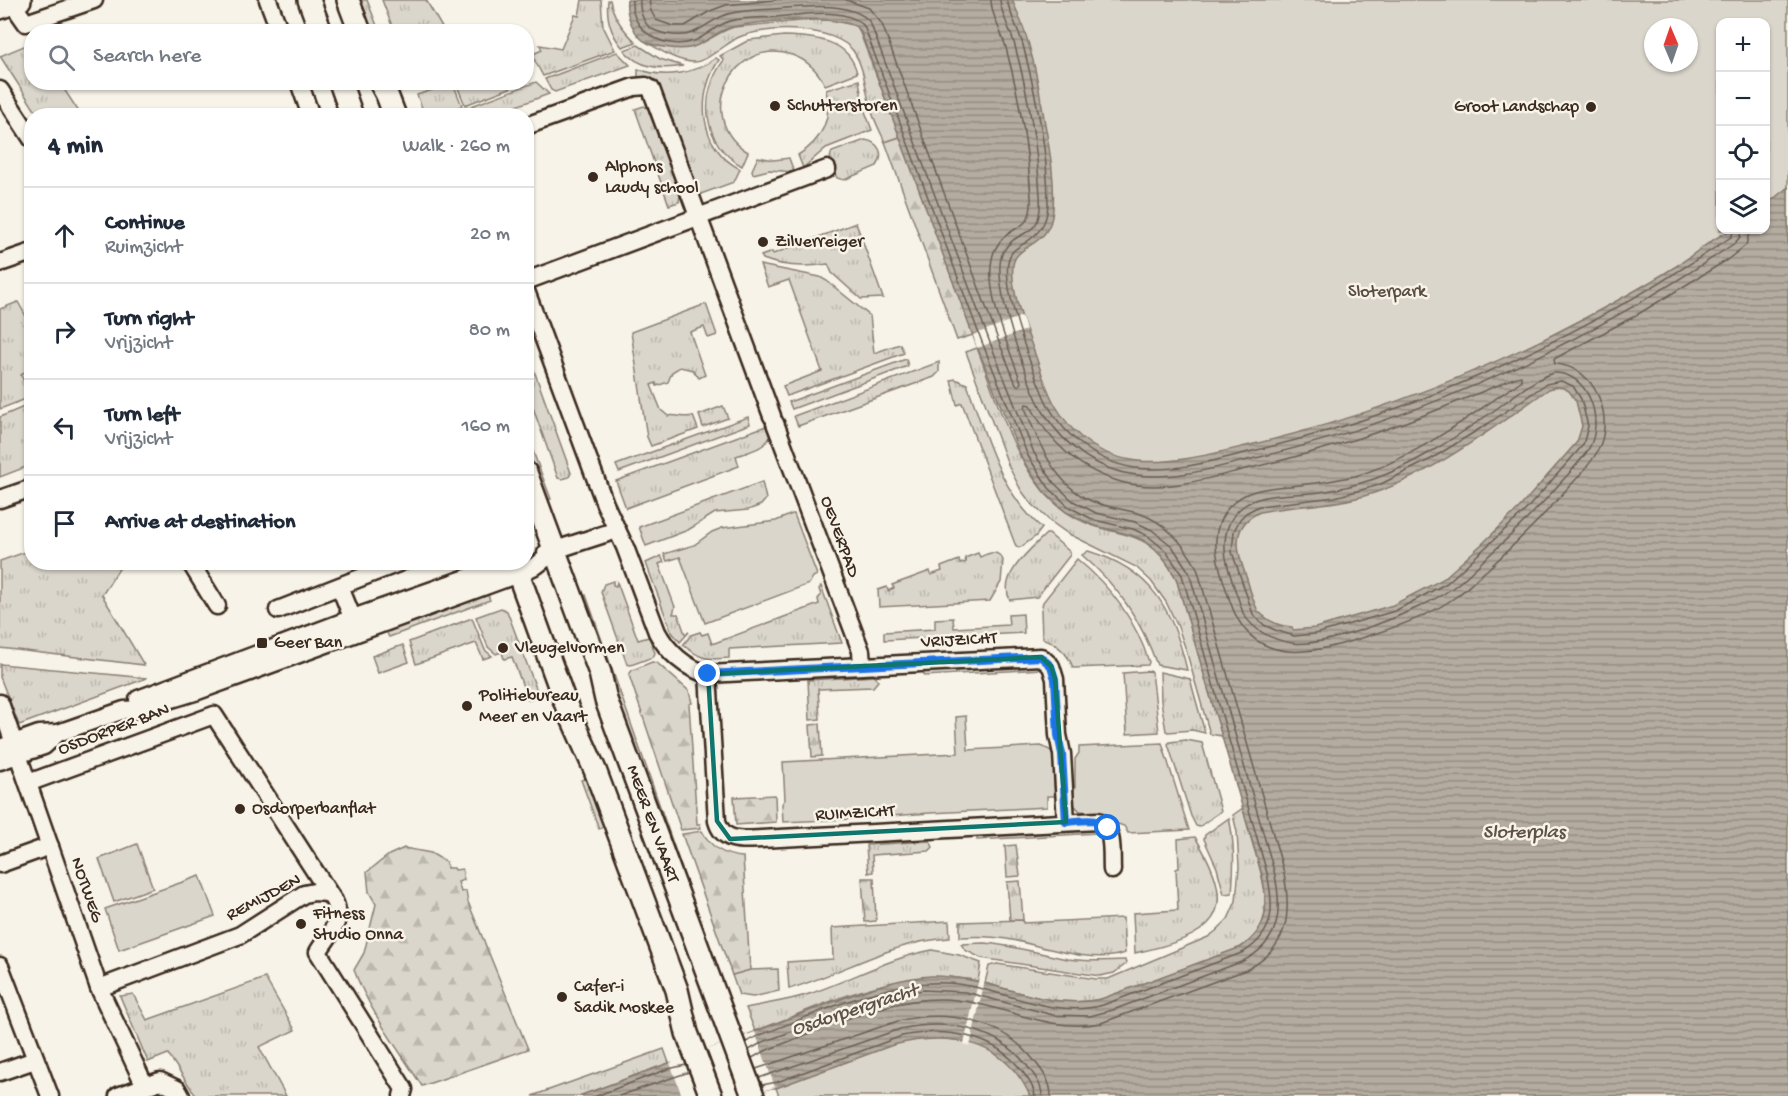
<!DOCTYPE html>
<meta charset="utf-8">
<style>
:root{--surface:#fff;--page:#f6f6f7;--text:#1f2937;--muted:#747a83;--line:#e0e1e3}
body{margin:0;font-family:"Gochi Hand",sans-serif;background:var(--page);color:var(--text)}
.controls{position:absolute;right:18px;top:18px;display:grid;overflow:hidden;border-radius:12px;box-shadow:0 2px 4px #0004}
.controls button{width:54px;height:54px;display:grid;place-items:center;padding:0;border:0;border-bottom:2px solid var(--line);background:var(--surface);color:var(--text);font:30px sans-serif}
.compass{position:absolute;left:1644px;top:18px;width:54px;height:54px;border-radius:50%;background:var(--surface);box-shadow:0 2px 4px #0004;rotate:358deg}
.stop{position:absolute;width:18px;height:18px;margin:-14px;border:4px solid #1a73e8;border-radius:50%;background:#fff}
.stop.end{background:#1a73e8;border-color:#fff;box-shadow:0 2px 6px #0008}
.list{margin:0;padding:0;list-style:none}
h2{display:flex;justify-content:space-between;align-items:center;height:78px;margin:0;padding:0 24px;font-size:26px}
h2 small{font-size:20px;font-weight:400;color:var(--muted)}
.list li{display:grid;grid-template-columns:39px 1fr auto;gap:18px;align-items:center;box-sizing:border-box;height:96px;padding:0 24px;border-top:2px solid var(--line)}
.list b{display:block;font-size:22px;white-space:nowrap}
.list p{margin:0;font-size:20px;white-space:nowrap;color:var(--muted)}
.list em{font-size:20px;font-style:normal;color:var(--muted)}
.icon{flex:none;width:33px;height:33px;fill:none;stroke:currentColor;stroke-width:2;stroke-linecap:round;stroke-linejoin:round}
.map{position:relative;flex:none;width:1788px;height:1096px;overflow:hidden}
.search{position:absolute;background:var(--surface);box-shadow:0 2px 4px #0004;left:24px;top:24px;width:510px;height:66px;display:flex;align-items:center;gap:15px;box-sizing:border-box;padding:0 21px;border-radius:24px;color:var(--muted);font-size:22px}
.panel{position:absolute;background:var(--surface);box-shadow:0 2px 4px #0004;left:24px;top:108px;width:510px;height:462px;border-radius:24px}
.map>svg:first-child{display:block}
.grass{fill:url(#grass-tufts);stroke:#8b8074;stroke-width:1.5}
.forest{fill:url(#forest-firs);stroke:#8b8074;stroke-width:1.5}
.park{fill:#dbd6cb;stroke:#8b8074;stroke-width:1.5;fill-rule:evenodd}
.water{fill:url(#water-rules);stroke:#84786c;stroke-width:1.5;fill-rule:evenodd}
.pier{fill:#f7f3e8}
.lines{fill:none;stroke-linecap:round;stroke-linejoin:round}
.shore{stroke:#6b5e52;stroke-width:1.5}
.minor-casing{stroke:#3b2a1e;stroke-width:21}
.major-casing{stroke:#3b2a1e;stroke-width:26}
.minor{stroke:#f7f3e8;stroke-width:16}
.major{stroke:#f7f3e8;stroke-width:21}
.route{stroke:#1a73e8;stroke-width:8}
.marked{fill:none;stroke:#0f766e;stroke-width:4.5;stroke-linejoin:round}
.poi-dot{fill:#3b2a1e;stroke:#f7f3e8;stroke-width:2}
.labels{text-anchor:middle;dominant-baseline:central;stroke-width:5;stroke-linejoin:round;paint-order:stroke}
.poi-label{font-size:18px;fill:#3b2a1e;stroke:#f7f3e8;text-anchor:start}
.park-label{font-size:18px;fill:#5b4c41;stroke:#f7f3e8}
.street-label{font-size:18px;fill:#3b2a1e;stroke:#f7f3e8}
.water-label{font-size:20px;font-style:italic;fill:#5f5145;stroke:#f7f3e8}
</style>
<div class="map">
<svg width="1788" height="1096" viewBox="0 0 1788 1096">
<defs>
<pattern id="grass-tufts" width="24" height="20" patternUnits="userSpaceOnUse" patternTransform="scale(1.5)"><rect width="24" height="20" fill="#dbd6cb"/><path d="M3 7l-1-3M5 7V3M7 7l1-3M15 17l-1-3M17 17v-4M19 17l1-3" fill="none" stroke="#bdb8ae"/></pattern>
<pattern id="forest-firs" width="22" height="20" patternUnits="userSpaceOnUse" patternTransform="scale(1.5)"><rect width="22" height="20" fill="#dbd6cb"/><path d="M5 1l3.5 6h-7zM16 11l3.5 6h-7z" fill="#bdb8ae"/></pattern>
<pattern id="water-rules" width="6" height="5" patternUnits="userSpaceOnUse" patternTransform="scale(1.5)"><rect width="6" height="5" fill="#b4aca0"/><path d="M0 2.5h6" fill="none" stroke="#948c82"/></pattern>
</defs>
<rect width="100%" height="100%" fill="#f7f3e8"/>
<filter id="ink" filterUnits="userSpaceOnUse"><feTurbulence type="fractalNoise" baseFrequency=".0167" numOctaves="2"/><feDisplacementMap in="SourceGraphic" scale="12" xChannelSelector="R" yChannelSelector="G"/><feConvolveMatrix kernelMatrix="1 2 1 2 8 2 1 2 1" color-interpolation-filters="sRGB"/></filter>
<g filter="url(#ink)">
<g class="grass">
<polygon points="356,0 367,0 379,31 367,31"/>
<polygon points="382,0 426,0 444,31 394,31"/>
<polygon points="582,0 601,0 603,26 615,50 543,76 535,61 533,54 542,50 540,45 561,49 575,15 579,16"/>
<path d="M608,0h2c3,17 13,30 26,42l-14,5c-11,-13 -16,-30 -14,-47z"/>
<path d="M823,19l31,6 4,3 42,109 -15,5c-5,-11 -11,-22 -14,-33 -6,-20 -6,-40 -17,-57 -18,-27 -90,-27 -117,-14 -11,6 -31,24 -43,24 -16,0 -33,-11 -46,-19 13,0 24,7 38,5 17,-2 31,-16 48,-21z"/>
<path d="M784,36c30,1 65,3 73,37l-32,12c-7,-14 -18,-25 -33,-30 -60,-20 -99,65 -44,97l-6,14c-40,-23 -44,-71 -18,-106l-4,-4 29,-16z"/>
<polygon points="31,43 32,82 60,83 81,115 38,115 0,56"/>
<path d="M638,45l22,14 23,7c-21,4 -45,2 -59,-16z"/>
<polygon points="617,52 630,65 555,92 551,90 545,79"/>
<path d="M716,58l3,2c-24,35 -20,88 21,109l-6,13 -36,13 -41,-112 -9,-6 -10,1v-9c26,10 56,5 78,-11z"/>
<path d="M859,80l4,26 9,24 -46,18 -23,20 -5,-13c24,-14 35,-38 28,-65z"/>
<polygon points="536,82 549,94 492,115 468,115 466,108"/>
<polygon points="453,83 462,106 436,115 425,115 417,95"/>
<polygon points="456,83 456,82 526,82 465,105"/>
<polygon points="644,106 648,109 680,195 679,202 669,205 635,109"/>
<path d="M865,140c14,2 20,14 12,26l-33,14 -7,-2c-4,-9 -10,-17 -5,-26z"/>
<polygon points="758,157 774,160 789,158 794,172 769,170 753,174 752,170"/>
<path d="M856,223l27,75 -22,1 -29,-26 -4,-9c-21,3 -45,3 -65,-5l-2,-3 11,-4 1,2z"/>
<polygon points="760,265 820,277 827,281 870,316 874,353 900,344 904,353 787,396 783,386 822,371 789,280 768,287"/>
<polygon points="18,302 31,325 31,367 21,375 31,397 0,409 0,309"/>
<path d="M706,304l11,31 -9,3 -4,-11 -14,5 15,43 -6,3 -6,-8 -13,-3 -8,5 -4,10 -11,4 -1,-3 -5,2 10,25 7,6c9,-2 16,3 25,0l5,13 -47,17 -4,-9 -16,-105z"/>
<path d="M977,348c21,53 40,130 89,164 46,32 77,6 110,66l46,158 -12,-2 -24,-84 -8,-23 -12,-25 -15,-21 -15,-14 -69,-34 -17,-12 -20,-19 -9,-12 -12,-23 -43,-115z"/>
<polygon points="527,351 571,473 569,477 562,479 558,478 527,391"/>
<polygon points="906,359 908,366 792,409 789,402"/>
<polygon points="939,362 939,372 934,377 798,426 794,416"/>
<path d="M955,379l12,5c19,51 32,107 75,144l-6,8 -15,11h-4l-2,-3 -53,-141 -5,2 -6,-25z"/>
<polygon points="31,404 31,465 0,477 0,417"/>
<polygon points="723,406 728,418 703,427 699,415"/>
<polygon points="748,417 750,424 619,472 616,465"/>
<path d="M766,426l4,11c-6,12 -22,15 -34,19l3,10 -113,42 -10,-27z"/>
<polygon points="526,433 551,499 541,502 527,463"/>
<polygon points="762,482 766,499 761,505 748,510 715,513 688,530 646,546 639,527"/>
<path d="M1046,534h3l21,18v3l-33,42 -27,3c-13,-24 22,-52 36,-66z"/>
<polygon points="31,550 32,562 121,563 122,564 102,595 144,665 0,648 0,561"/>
<path d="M1088,551c63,18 85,58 99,119l-30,-5c-16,-45 -39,-79 -75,-110z"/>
<path d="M978,553l2,4c9,-4 17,-8 23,3l-2,22 -11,19 -111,6 -1,-17 9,-3 1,4 6,-3 -2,-3 38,-14 1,4 11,-4 -1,-4 18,-7 1,4 6,-2 -1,-4z"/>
<polygon points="661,556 664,562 659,564 675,607 673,614 678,614 685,634 689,632 680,642 671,631 646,563"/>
<path d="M1077,559c33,27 59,62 72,103l-1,3 -75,3c-5,-15 -15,-24 -31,-30l-1,-28 2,-8z"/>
<polygon points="613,581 613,585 616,586 617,582 638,640 649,637 655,653 653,657 631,665 627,664 601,592 604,584"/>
<path d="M821,586l21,57 -113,6v9c-23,2 -28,1 -46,-13l8,-10 9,-3 2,3 6,-2 4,11 107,-40 -1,-5 3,-4 -2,-6z"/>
<polygon points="488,595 490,600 389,637 385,629 407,624"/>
<polygon points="586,595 719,975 735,1038 581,597"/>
<polygon points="501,608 507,611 539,696 528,700 512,657 504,659 502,652 496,654 488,647 476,617"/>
<polygon points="1023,614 1024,633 884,640 884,632 935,629 935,619 953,618 954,628 1009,625 1008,615"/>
<polygon points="472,618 485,650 492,656 483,659 476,643 416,664 409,642"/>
<polygon points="403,645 409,662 378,673 372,656"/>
<polygon points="0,664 147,678 19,725 0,677"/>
<polygon points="1037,665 1044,669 924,676 924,671"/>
<polygon points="1149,671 1152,672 1159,732 1127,734 1123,673"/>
<polygon points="1160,672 1190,679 1205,733 1192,730 1168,732 1166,731 1161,701"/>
<polygon points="875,676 878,681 873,687 818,689 820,719 810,720 808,680"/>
<polygon points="1186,740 1202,743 1221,811 1199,827 1196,826 1191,816 1168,744 1170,742"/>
<polygon points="585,779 594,782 608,819 603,827 599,829 581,780"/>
<path d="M1243,808c4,17 9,34 14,50 10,36 19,71 -21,92l-127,47c-43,13 -83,-3 -124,-14l4,-17 8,-2 99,15h12l100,-42 8,-6 12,-12 8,-18 3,-34 -2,-35 -4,-17z"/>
<path d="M1229,818c6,26 5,49 3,75l-8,1 -7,-26 -13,-29 1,-4z"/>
<polygon points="1093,829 1099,833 977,840 977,835"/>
<path d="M1195,837c48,78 19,99 -60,116l-2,-40 45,-3 -2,-41 3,-1 -1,-29z"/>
<polygon points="930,841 933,847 929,851 872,855 873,872 868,873 866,845"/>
<path d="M1123,918l2,35c-32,12 -85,-8 -118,-14 -16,-3 -31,-3 -47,-2v-15l63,-2v3z"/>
<path d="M949,921l1,17c-58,3 -107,35 -161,51l-2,-27 46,-3 -1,-31z"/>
<path d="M984,943c29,2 56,11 84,16 20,3 38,2 57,1l1,4 -12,9 -14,3 -119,-18 -16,-8 -4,-6z"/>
<path d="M932,950l27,5 22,8 -3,18c-78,-16 -151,23 -223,50l-9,-23c21,-5 42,-7 63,-14 42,-14 79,-36 123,-44z"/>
<polygon points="778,969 779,991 753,997 739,995 732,975 750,970"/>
<polygon points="265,978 295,1030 259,1047 286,1096 196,1096 168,1054 148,1062 120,996 133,994 147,1020"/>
<polygon points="664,1049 669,1063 579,1096 532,1096"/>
</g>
<g class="forest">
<polygon points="900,137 973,335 957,340 885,142"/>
<polygon points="652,662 657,663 689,691 692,703 689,704 697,824 700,824 701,828 681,830 629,675 632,670"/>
<polygon points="820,724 822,756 812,757 810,725"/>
<polygon points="775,795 776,822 736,825 734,797"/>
<path d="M702,831c9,17 22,25 41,26l7,113 -18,5 -50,-141z"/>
<polygon points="1016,845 1020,876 1007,877 1005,846"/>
<path d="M404,848l27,5 15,9 1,6h7l1,2 7,-1 2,11 -6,2 3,10 5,-1 2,11 60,147 -106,37c-24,-37 -52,-74 -68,-116l10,-17 12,-49 -7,-12 -2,-20 22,-17z"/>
<polygon points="862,878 874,878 876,921 865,922"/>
<polygon points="1020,881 1023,920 1010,920 1007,882"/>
</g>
<g class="park">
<path d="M883,0h905v282l-143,196 -385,229 -91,-220 -134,-67zM1720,22h46v208h-46zM1653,27h36v36h-36z"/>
<polygon points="792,514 794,514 817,575 813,577 809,584 705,623 680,557 667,561 664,554 694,545 712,532 722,528 776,521"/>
<polygon points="966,716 968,750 1041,746 1050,750 1053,755 1055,796 1047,796 1047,807 930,813 852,819 783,822 782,804 785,799 783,762 958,753 956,717"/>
<polygon points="1162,743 1189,830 1128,833 1124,826 1115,823 1104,814 1080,811 1073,804 1071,797 1075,787 1075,759 1079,753 1079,747"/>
<polygon points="137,844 153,888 114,902 99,859"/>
<polygon points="200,876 215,916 119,950 105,909"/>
<polygon points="927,1029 985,1035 1044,1096 779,1096 776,1088"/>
</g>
<path class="water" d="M627,0h385c19,39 26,81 33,124 5,27 10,57 8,85 -2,39 -37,34 -40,56 -3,26 13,64 22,89 6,17 11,35 20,51 45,78 119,58 191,41 103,-24 203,-61 298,-107 46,-23 91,-47 134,-74 17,-11 33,-26 51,-34 10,-4 26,-1 37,-1v-25l22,-18v909h-758c-25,-57 -83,-65 -137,-51l-117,43h-5l-23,8h-169l90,-33h5c51,-19 97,-38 148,-57 36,-13 71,-28 109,-30 59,-1 112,36 170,23l140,-52c29,-19 27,-42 21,-72l-86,-297 -14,-23 -17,-14 -14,-6 -39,-10 -26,-13 -22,-20 -22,-33 -46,-115 -116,-314c-15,-17 -109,-9 -131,-2 -14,4 -25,18 -40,20 -12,2 -30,-1 -41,-5 -14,-5 -23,-30 -21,-43zM1556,387l7,1 6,3 7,10 6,25 -5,16 -58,66 -37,36 -39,35 -50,26 -78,23 -22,2 -1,-3c-14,0 -24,-6 -34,-16 -5,-10 -8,-21 -11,-32 -9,-25 -19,-53 13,-67 35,-7 70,-6 104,-16 64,-18 130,-69 185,-107z"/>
<g class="pier">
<polygon points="1022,316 1026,330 977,348 973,335"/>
<polygon points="979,978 985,980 970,1046 964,1044"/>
<polygon points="755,1032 775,1087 748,1096 682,1096 670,1063"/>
</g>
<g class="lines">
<g class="shore">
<path d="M632,0c-2,32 34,51 62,41 13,-5 22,-16 36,-20 15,-4 31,-3 46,-4 24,-2 71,-11 88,9l118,316 46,114 21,32 20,19 25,13 39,9 15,7 18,15 16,24 85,298c7,33 9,59 -23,79l-141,53c-53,15 -103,-19 -156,-22 -61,-4 -130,31 -187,52l-14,7"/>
<path d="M640,0c-1,9 3,24 12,29 9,5 29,9 40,4 13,-5 22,-15 36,-19 15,-4 31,-4 46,-5 27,-2 77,-9 96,13l119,318 45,113 20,30 19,18 23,12 39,9 17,8 20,16 17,26 85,299c9,39 7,72 -33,91l-128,48 -23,6 -37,-1 -88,-23 -42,-2 -45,10 -115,42 -14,8"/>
<polyline points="649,0 651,11 656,20 673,26 685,26 710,11 726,5 775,0"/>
<path d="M846,0l23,8 13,16 115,313 19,47 3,2 2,-4c-11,-32 -44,-105 -24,-136 14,-24 36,-12 34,-49 -3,-50 -12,-101 -25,-149 -4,-16 -15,-32 -15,-48"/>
<path d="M1000,0c1,15 11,30 15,46 13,48 22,99 25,149 3,48 -22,30 -37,57 -14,27 25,135 41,161 20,33 54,58 93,62 40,5 81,-8 119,-17 171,-41 334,-117 479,-215l5,-6 1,-7"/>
<path d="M1007,0c3,15 12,30 16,45 13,51 25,106 25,159 -1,19 -8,29 -23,39 -5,3 -11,6 -14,11 -15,23 22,117 33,143 16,36 51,65 91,71 39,5 80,-8 118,-17 171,-41 333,-116 478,-214l3,-7"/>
<path d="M1554,373c36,-1 51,50 34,77 -7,11 -17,21 -26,31 -24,28 -50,54 -77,78 -11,10 -22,22 -34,30 -29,21 -125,59 -159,54 -19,-3 -39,-12 -49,-30 -9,-30 -31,-70 -8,-99 19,-24 58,-18 86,-22 18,-3 35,-7 53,-13 42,-15 82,-42 118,-67 17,-12 42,-34 62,-39z"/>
<polygon points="1561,381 1573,386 1581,399 1588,426 1583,445 1524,512 1447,583 1395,611 1315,634 1294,636 1275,630 1264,625 1253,614 1232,552 1234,531 1240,519 1246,513 1259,506 1335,497 1379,485 1431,459 1489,423 1546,384"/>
<path d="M752,1058l15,-8c59,-22 127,-57 190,-50 50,6 91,33 144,23l145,-53c44,-22 46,-58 37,-101l-86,-301c-14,-25 -31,-46 -59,-55 -18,-5 -37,-6 -53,-15 -33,-19 -47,-57 -60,-90l1,-4 4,1c19,37 50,66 91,77 41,11 85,-3 125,-13 65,-15 129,-34 191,-59 20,-8 39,-16 59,-24 8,-3 17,-9 25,-10v5c-49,34 -109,79 -166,95 -18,4 -36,7 -55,9 -25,3 -52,1 -70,21 -26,28 -10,64 0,95 23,72 90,51 144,33 28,-9 59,-20 83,-38 10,-7 20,-18 30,-26 27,-25 54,-51 78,-79 11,-12 24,-24 32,-39 19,-33 -1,-86 -42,-88l-1,-5 81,-43 92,-56 19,-15 4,-15"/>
<path d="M756,1069l142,-48c50,-12 106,-1 138,42 8,10 15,20 15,33"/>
<path d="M759,1078l141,-49c46,-10 98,-2 128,38 7,9 14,18 14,29"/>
<path d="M762,1085l15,-3 125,-46c43,-9 92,-2 120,35 6,8 12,16 13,25"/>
<polyline points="596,1096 668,1069 686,1065"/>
<polyline points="619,1096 689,1072"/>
</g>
<g class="minor-casing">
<g id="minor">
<polyline points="14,0 19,13 26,23 94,0"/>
<polyline points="268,0 280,32"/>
<polyline points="299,82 311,116"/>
<polyline points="0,90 32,139"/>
<polyline points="526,126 634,87 646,86 651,89 772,416"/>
<polyline points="0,263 32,252"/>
<polyline points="526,281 827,169"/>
<path d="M526,291l79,213 20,43 32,85c10,19 29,37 51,42l333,-17 10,9 4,13 3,56 4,19 4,68"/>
<polyline points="775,423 861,651 862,666"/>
<polyline points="0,499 32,488"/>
<polyline points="546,553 617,530"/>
<polyline points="190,562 217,606"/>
<polyline points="340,587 356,627"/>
<polyline points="278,610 401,562"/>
<path d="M708,674l9,147c6,22 26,19 44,18l337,-18c17,7 13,32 14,49"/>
<polyline points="138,699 353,618 512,562"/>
<polyline points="0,703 99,988 145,1086"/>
<polyline points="0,748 39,734 58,733 124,710 139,709 198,691 518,574 537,565 555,551"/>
<polyline points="0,761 44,746 58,733"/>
<path d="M28,783l186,-68 120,186c10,21 -5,33 -16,51l86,137 -2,7"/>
<polyline points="0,864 50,846"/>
<polyline points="0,966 50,1096"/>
<polyline points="99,988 240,935 304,894 314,892 327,893"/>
<polyline points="0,1072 35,1060"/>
<polyline points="118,1096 160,1081 177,1089 181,1096"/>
</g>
</g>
<g class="major-casing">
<g id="major">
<polyline points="309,0 321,32"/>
<polyline points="348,0 360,32"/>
<polyline points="0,8 20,0"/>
<polyline points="340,82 352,116"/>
<polyline points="380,82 387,95 395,116"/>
<polyline points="526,473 600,673 606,700 753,1096"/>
<polyline points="514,562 566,705 595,770 677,990 687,1033 711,1096"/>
</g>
</g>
<use href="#minor" class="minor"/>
<use href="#major" class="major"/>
</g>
</g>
<g class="lines" filter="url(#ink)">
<path class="route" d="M708,674l333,-17 10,9 4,13 3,56 4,19 4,68c14,-1 32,-6 42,6"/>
</g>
<path class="marked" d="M1041,657l10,9 4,13 11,143 -336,17 -13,-18 -9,-147z"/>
<g class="poi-dot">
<circle cx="775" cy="106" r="6"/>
<circle cx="1591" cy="107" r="6"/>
<circle cx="593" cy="177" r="6"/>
<circle cx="763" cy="242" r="6"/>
<rect x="256" y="637" width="12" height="12" rx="3"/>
<circle cx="503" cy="648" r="6"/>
<circle cx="467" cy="706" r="6"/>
<circle cx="240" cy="809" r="6"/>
<circle cx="301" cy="924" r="6"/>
<circle cx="562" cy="997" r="6"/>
</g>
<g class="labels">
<g class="poi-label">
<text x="787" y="106">Schutterstoren</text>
<text x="1579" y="107" text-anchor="end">Groot Landschap</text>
<text x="605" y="167">Alphons<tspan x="605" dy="21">Laudy school</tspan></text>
<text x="775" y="242">Zilverreiger</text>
<text x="274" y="643">Geer Ban</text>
<text x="515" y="648">Vleugelvormen</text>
<text x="479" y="696">Politiebureau<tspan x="479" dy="21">Meer en Vaart</tspan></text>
<text x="252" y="809">Osdorperbanflat</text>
<text x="313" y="914">Fitness<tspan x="313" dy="21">Studio Onna</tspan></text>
<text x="574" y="987">Cafer-i<tspan x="574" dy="21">Sadik Moskee</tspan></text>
</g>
<g class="park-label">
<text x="1387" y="292">Sloterpark</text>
</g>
<g class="street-label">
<text transform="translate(839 537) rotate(70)">OEVERPAD</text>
<text transform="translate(959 641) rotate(-3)">VRIJZICHT</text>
<text transform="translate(114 730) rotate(-21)">OSDORPER BAN</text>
<text transform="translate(855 814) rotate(-3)">RUIMZICHT</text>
<text transform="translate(652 824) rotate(70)">MEER EN VAART</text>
<text transform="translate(86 890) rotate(71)">NOTWEG</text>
<text transform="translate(264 898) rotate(-28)">REMIJDEN</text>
</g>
<g class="water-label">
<text x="1524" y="833">Sloterplas</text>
<text transform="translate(855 1011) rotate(-18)">Osdorpergracht</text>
</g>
</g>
</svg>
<div class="controls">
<button>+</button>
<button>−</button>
<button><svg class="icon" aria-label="locate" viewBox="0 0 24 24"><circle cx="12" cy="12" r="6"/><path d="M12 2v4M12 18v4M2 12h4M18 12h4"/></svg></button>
<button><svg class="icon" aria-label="layers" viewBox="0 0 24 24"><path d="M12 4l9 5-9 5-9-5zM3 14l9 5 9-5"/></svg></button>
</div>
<svg class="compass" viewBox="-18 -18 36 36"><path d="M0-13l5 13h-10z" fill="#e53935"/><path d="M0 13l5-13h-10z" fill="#747a83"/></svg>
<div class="stop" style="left:1108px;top:828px"></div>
<div class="stop end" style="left:708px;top:674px"></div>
<div class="search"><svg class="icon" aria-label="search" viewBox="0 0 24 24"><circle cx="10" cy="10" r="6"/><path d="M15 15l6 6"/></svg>Search here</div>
<section class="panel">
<h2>4 min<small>Walk · 260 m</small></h2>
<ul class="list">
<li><svg class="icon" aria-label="ahead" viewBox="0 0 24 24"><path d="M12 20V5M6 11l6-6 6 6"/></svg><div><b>Continue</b><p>Ruimzicht</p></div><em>20 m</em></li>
<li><svg class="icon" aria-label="right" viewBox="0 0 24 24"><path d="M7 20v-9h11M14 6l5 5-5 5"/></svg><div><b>Turn right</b><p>Vrijzicht</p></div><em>80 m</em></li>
<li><svg class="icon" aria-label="left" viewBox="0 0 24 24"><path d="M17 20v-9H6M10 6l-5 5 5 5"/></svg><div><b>Turn left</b><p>Vrijzicht</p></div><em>160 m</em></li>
<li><svg class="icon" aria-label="arrive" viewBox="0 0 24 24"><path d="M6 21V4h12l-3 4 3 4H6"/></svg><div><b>Arrive at destination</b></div></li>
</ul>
</section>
</div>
